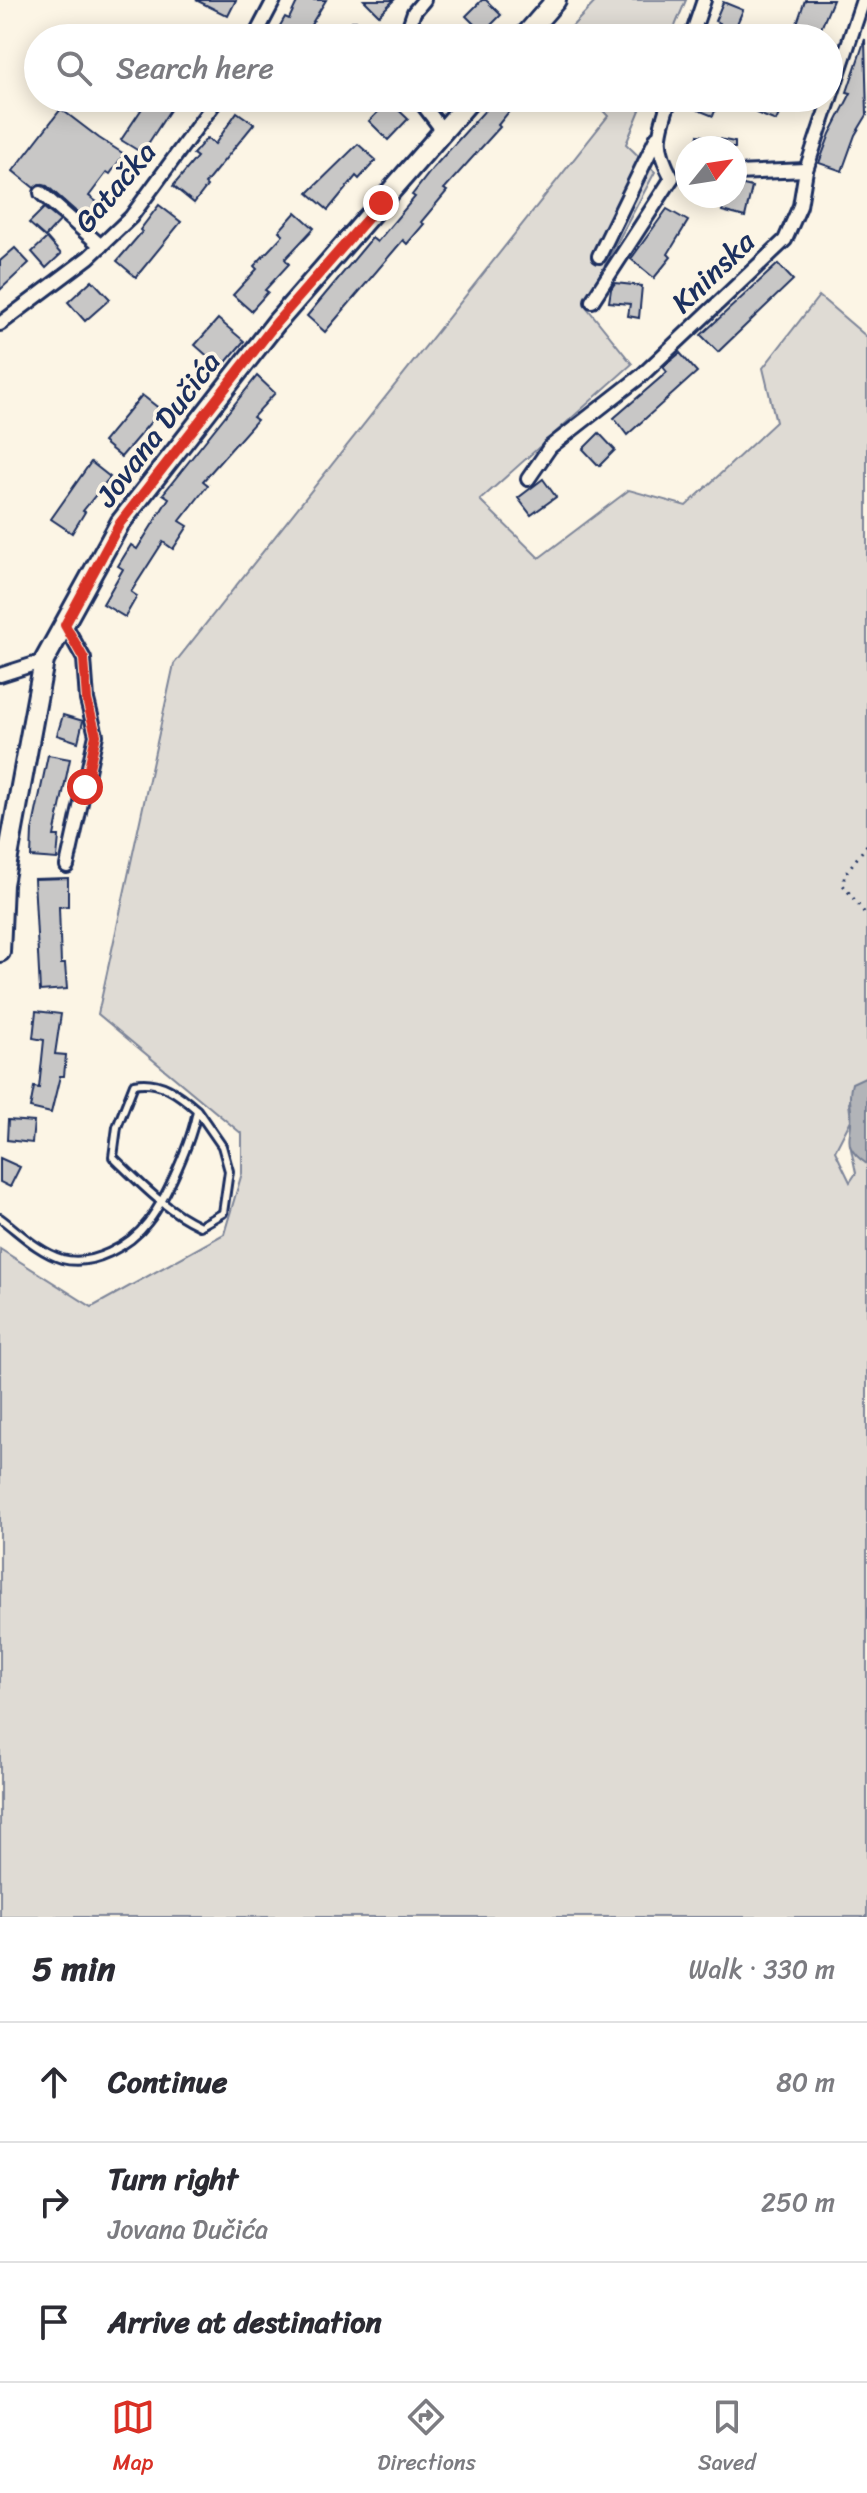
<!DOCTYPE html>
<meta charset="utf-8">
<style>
:root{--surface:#fff;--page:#f7f7f7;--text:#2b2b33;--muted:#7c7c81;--line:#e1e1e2;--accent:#d93025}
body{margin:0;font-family:Sriracha,sans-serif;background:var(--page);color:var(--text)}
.compass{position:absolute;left:675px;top:136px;width:72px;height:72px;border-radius:50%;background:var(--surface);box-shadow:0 4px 20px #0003;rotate:60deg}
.stop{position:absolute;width:24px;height:24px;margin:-18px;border:6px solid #d93025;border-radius:50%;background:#fff}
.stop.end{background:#d93025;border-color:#fff;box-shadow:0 2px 8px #0008}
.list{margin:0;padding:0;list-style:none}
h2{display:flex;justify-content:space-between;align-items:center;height:104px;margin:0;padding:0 32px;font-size:34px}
h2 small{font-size:26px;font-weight:400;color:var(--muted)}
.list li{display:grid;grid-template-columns:52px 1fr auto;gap:24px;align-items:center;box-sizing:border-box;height:120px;padding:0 32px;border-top:2px solid var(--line)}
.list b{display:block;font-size:30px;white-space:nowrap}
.list p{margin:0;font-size:26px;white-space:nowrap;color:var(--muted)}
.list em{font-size:26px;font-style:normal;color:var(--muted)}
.icon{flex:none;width:44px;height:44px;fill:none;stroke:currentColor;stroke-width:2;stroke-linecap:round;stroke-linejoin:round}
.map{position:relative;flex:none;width:867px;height:1917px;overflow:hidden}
.search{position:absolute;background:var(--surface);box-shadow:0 4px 20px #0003;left:24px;right:24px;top:24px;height:88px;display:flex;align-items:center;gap:20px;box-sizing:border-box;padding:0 28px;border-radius:44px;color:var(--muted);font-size:30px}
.sheet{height:464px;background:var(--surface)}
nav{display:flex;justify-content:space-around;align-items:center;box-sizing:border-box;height:112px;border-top:2px solid var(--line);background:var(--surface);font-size:22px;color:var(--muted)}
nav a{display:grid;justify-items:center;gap:4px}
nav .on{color:var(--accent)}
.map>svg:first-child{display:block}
.green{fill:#dfdbd4;stroke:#7d8599;stroke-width:2}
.water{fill:#b2b4b8;stroke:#767f94;stroke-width:2}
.building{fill:#c8c7c6;stroke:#1b2f5e;stroke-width:2}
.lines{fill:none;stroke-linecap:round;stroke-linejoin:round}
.lane-casing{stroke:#1b2f5e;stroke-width:12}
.street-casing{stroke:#1b2f5e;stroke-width:18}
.secondary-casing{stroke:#1b2f5e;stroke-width:24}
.path{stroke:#1b2f5e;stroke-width:3;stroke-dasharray:2 6;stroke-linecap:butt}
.lane{stroke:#fcf5e5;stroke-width:6}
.street{stroke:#fcf5e5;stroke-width:12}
.secondary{stroke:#fcf5e5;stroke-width:18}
.route{stroke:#d93025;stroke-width:10}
.labels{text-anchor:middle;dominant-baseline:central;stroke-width:7;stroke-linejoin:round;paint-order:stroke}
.street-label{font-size:30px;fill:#1b2f5e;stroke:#fcf5e5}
</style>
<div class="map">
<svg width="867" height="1917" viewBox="0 0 867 1917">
<rect width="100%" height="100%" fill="#fcf5e5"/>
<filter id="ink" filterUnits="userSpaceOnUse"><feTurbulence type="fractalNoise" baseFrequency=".0125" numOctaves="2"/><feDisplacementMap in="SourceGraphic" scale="16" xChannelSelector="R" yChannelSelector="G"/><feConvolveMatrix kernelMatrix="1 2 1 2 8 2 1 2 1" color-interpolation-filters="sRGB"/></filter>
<g filter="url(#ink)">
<g class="green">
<polygon points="597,0 686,0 670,38 561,38"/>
<polygon points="591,98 645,98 626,144 655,172 584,304 632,364 480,500 539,558 629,490 686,506 776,422 763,368 819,296 867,337 867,1076 849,1103 851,1120 835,1151 850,1182 856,1173 851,1149 867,1164 867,1917 0,1917 0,1249 92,1307 224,1234 242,1173 242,1134 98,1014 174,664 608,116"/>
</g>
<path class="water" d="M867,1076v88c-29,-20 -13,-27 -16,-54 -1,-10 -2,-16 1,-27z"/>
<g class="building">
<polygon points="196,0 236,0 228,16"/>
<polygon points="298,0 326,0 303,38 273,38 285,17 289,19"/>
<polygon points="364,0 394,0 379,15"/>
<polygon points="482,0 486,0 501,15 483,33 466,16"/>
<polygon points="805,0 833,0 817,38 792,38"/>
<polygon points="723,2 743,10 731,38 714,38 720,23 715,21"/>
<polygon points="352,21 377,21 376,38 351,38"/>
<polygon points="865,39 867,115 855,135 842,171 819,163 830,134 851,93 847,92"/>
<polygon points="149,98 170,110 142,153 121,140"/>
<polygon points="493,98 520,98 498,125 500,127 444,189 447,191 421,222 424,224 407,244 403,240 325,332 307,316 372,238 377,242 415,197 412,195 433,168 489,106"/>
<polygon points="697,98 720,98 713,116 693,108"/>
<polygon points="763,98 774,98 784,103 776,121 756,113"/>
<polygon points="389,101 408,119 388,140 369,121"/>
<polygon points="61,109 99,138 124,154 110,174 107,172 89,196 102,206 89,223 47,186 39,184 34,188 13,171"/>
<polygon points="237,112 254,124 205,184 207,186 194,203 173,186 197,157 193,154 207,138 215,144"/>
<polygon points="698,135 735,142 735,148 696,148"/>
<polygon points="358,144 376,160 359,179 356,176 328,210 308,193"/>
<polygon points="735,183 752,187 745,217 722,211 726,196 735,196"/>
<polygon points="159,205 181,222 136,277 117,261 142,232 140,230"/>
<polygon points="44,208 60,221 45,237 29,223"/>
<polygon points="667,209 688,221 668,254 671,257 654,278 631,259"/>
<polygon points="296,212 314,228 285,259 289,264 265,290 268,292 251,311 233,295 257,269 254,266 283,235 279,231"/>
<polygon points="47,238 61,254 46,268 32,252"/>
<polygon points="15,248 29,263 0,290 0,261"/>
<polygon points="778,264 793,280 718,352 701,335"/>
<polygon points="92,280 110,299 85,321 68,302"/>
<polygon points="615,283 642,286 639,318 628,316 630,304 609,302 611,289"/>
<polygon points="218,319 244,341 221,368 195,345"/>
<polygon points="680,353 697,372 627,435 614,418 667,372 663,367"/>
<polygon points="257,376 275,393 253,417 257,420 203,481 208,485 180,521 188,526 173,549 163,542 131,592 137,596 125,617 103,604 123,569 118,566 131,545 137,549 169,498 163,494"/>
<polygon points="142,395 161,410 121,457 103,442"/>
<polygon points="599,433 615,450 599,466 583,449"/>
<polygon points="91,462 110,477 83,511 85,512 72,533 51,519"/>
<polygon points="543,479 556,497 531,515 518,498"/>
<polygon points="63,715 83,721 78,742 57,735"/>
<polygon points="48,755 70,759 54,836 59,836 57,859 31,857 32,831"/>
<polygon points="68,878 68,906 59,907 61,964 65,964 67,989 40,991 34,879"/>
<polygon points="36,1011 61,1014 55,1054 66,1055 64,1076 60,1076 51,1113 30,1108 34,1087 39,1088 44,1040 33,1038"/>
<polygon points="8,1120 34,1122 32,1143 7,1140"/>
<polygon points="0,1158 20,1167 10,1187 0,1182"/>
</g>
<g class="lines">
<g class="lane-casing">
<path id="lane" d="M0,1218c19,14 38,34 62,41 30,8 68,-13 86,-37 19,-25 44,-81 49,-112 -18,-16 -37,-31 -63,-26l-17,43 -4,30c28,27 52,53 87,69l23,-13 6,-42 -7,-25 -25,-36"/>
</g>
<g class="street-casing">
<g id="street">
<polyline points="254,38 274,0"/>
<polyline points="405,38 414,12 424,0"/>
<polyline points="691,38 704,0"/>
<polyline points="418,98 443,131"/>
<path d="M670,98c-11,35 -17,46 2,80"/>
<polyline points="735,173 806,170"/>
<polyline points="41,193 101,246"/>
<polyline points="599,256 657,137"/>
<polyline points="592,301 672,178"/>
<polyline points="0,324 89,257 131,217 218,98"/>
<polyline points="528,479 550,447 641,376 785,240 800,206 806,170 863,0"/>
<polyline points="65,625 84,659 87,700 96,735 67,866"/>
<polyline points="0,675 44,661"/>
</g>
</g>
<g class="secondary-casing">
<g id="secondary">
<polyline points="523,38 556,0"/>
<polyline points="0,952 3,884 44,661 120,523 276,323 472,98"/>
</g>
</g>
<polyline class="path" points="867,845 845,874 843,885 867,916"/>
<use href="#lane" class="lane"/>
<use href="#street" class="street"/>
<use href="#secondary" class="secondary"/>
</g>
</g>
<g class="lines" filter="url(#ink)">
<polyline class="route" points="85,787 96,735 87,700 84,659 65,625 120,523 276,323 381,203"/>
</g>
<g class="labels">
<g class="street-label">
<text transform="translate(115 187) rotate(-50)">Gatačka</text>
<text transform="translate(713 272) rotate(-44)">Kninska</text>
<text transform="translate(158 429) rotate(-53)">Jovana Dučića</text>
</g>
</g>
</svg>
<svg class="compass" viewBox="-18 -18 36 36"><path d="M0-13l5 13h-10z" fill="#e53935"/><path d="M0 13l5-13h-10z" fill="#7c7c81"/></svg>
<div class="stop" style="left:85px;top:787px"></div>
<div class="stop end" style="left:381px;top:203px"></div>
<div class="search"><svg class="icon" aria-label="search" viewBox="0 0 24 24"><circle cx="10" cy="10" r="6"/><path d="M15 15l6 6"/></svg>Search here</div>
</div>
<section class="sheet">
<h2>5 min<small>Walk · 330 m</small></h2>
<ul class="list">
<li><svg class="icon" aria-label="ahead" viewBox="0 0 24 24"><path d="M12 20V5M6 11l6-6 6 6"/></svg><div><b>Continue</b></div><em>80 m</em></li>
<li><svg class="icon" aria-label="right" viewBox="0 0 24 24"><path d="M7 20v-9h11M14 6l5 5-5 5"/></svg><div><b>Turn right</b><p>Jovana Dučića</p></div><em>250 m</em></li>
<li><svg class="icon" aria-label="arrive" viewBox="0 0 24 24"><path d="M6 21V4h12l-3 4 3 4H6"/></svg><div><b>Arrive at destination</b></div></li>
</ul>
</section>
<nav>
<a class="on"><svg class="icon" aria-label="map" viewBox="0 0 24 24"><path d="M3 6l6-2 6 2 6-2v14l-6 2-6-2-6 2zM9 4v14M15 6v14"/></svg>Map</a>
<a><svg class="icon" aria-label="directions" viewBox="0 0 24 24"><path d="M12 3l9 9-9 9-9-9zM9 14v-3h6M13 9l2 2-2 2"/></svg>Directions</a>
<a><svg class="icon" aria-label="saved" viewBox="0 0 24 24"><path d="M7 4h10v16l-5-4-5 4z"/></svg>Saved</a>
</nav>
